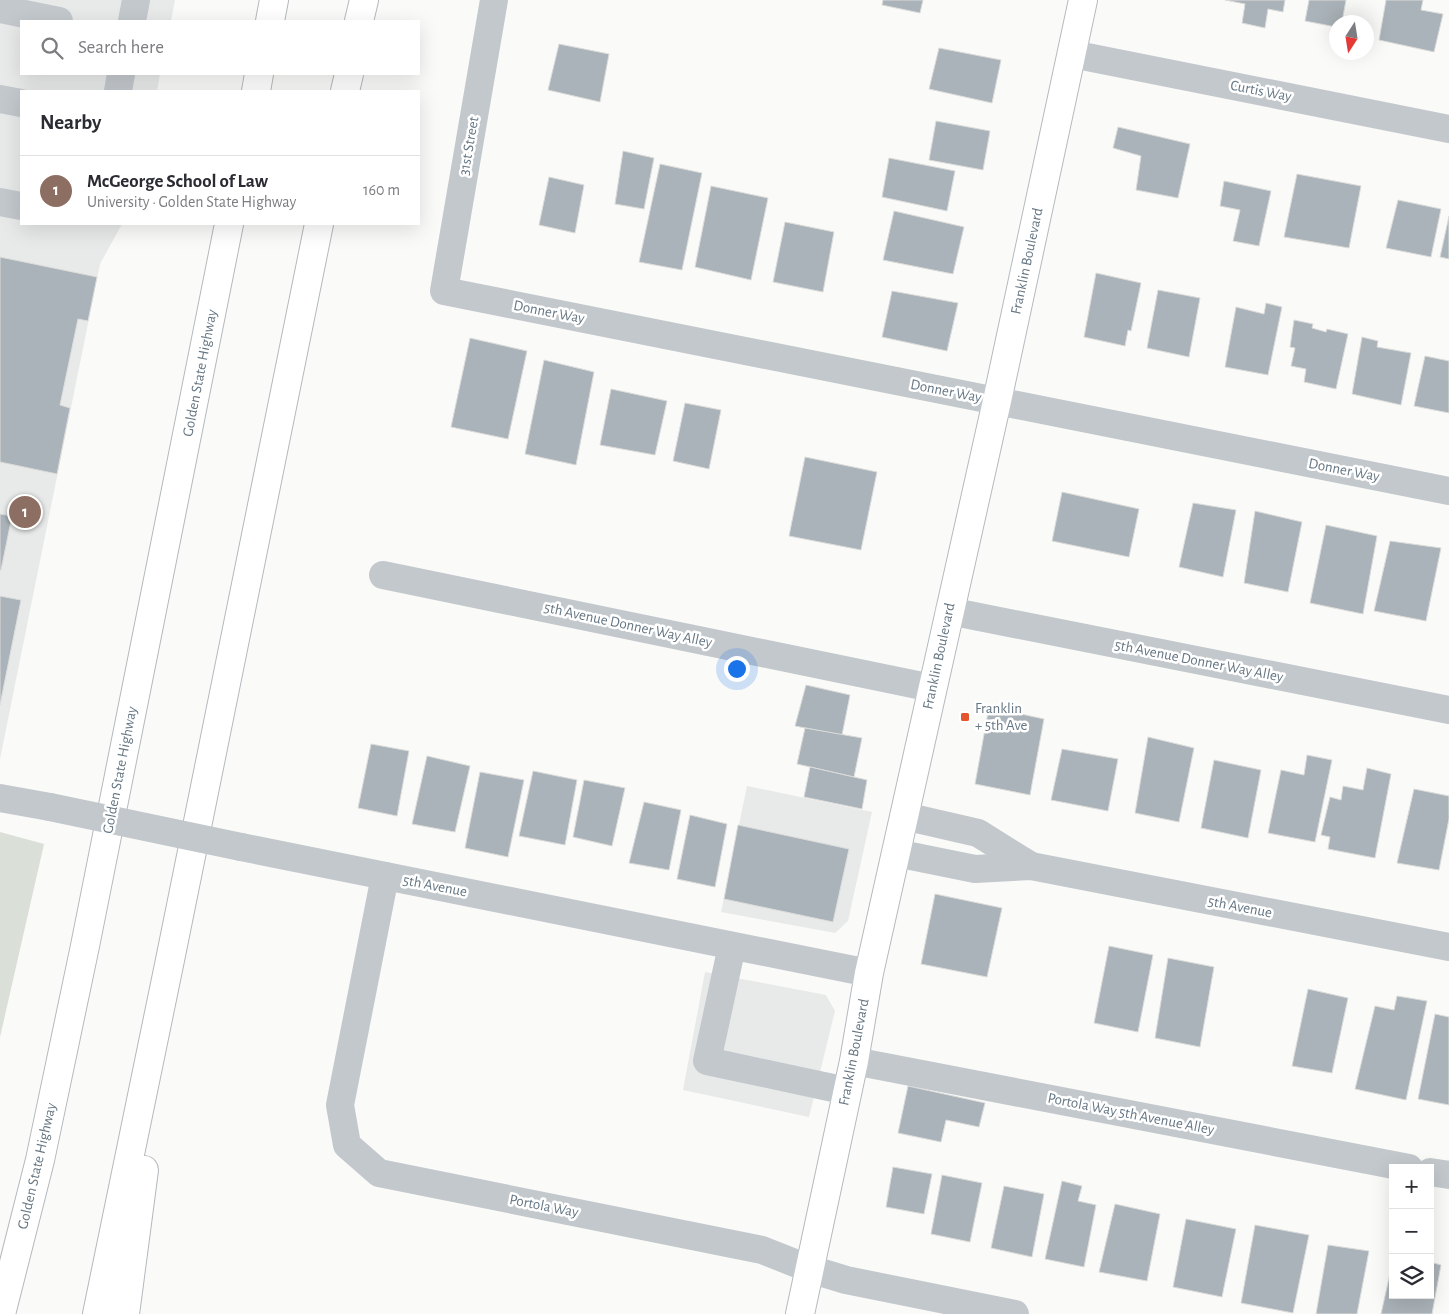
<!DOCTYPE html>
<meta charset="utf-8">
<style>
:root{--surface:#fff;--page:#f2f2f3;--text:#2b2b33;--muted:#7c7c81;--line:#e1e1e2;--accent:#db2777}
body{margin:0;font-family:"Alegreya Sans",sans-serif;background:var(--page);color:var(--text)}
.controls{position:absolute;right:15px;bottom:15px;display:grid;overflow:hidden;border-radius:0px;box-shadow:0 5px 20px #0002}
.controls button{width:45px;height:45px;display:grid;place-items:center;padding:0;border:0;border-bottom:1px solid var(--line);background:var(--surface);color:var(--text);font:25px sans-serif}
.compass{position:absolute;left:1329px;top:15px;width:45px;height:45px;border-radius:50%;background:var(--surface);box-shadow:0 5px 20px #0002;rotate:192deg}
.you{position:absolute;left:736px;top:668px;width:18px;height:18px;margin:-12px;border:4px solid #fff;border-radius:50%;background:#1a73e8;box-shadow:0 0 0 8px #1a73e833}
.badge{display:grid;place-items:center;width:32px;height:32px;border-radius:50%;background:var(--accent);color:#fff;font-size:16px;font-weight:700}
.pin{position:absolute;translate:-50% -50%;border:2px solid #fff;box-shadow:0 1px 5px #0006}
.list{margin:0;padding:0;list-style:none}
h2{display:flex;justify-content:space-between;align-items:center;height:65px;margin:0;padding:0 20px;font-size:21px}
h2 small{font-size:16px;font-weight:400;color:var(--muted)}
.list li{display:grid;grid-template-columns:32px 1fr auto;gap:15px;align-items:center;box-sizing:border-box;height:70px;padding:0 20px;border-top:1px solid var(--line)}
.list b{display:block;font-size:19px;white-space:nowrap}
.list p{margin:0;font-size:16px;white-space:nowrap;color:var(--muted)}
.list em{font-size:16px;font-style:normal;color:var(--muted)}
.icon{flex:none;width:28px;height:28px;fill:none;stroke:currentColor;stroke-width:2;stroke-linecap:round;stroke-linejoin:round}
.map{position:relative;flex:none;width:1449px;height:1314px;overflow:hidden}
.search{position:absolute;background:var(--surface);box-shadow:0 5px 20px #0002;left:20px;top:20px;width:400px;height:55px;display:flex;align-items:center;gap:12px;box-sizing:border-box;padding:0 18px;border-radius:0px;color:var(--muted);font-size:19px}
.panel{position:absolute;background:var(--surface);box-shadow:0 5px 20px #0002;left:20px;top:90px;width:400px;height:135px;border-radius:0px}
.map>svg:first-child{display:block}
.built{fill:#e8e9e9}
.green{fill:#dadfd7}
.building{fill:#aab3b9;stroke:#dcdcda}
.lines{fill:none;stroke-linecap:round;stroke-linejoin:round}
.major-casing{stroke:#b5babe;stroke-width:30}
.highway-casing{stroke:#b4b9bd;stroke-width:30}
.minor{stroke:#c3c8cc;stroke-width:28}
.major{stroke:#fff;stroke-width:28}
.highway{stroke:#fff;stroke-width:28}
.minor-bridge{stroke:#c3c8cc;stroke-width:28}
.poi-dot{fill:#e4572e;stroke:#fff;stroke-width:2}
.labels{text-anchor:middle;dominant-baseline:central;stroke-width:5;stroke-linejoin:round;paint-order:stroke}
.street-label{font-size:15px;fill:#657683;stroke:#fff}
.poi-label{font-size:15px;fill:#657683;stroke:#fff;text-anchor:start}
</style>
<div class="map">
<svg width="1449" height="1314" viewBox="0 0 1449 1314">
<rect width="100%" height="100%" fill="#fafaf8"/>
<g class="built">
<polygon points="0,0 175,0 171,21 21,21 21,74 160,74 157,91 21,91 21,224 122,224 100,264 0,759"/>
<polygon points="747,786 872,812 848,921 835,933 721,912"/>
<polygon points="705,972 826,995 835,1011 809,1117 683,1090"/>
</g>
<polygon class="green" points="0,832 44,844 0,1037"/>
<g class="building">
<polygon points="883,0 923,0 920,13 882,5"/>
<polygon points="1225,0 1285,0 1283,12 1268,9 1265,28 1242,23 1245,4"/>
<polygon points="1309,0 1346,0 1342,22 1336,22 1336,27 1305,21"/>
<polygon points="1386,0 1423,0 1421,10 1443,14 1434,52 1379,40"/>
<polygon points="559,44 609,54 600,102 548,90"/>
<polygon points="939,48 1001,60 992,103 929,89"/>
<polygon points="936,121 990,131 983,170 929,160"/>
<polygon points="1118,127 1190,144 1178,198 1136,190 1141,156 1113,148"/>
<polygon points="623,151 654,158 644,209 615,204"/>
<polygon points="889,158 955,171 947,211 882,197"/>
<polygon points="660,164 702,173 682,270 639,262"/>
<polygon points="1297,174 1361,186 1349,248 1284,237"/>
<polygon points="549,177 584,185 575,233 539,225"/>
<polygon points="1224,181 1271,191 1259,246 1233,241 1240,210 1220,206"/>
<polygon points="711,186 768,198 751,280 695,267"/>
<polygon points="1398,200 1441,209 1431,257 1386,248"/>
<polygon points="894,211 964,227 953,274 883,260"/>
<polygon points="1449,216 1449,259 1440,257"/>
<polygon points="785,222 834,232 823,292 773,282"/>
<polygon points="0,257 97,277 88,321 78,319 60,405 70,408 57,474 0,462"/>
<polygon points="1096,273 1141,283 1131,331 1128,330 1125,346 1084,337"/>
<polygon points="1158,290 1200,298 1189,357 1147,348"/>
<polygon points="892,291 958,303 947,351 882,337"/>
<polygon points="1266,303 1282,307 1268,375 1225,367 1236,307 1264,314"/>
<polygon points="1294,320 1313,324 1312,328 1326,332 1327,329 1348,334 1336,389 1304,382 1306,369 1291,366 1295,348 1290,347"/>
<polygon points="1362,337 1378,341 1377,347 1411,353 1401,405 1352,394"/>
<polygon points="470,338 527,351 508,439 451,427"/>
<polygon points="1425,356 1449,361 1449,413 1414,406"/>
<polygon points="544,360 594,372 576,465 525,454"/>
<polygon points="611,389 667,401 655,455 600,445"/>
<polygon points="685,403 721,410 709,469 673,461"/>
<polygon points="805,457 877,472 861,550 789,536"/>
<polygon points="1062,492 1139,509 1129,557 1052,541"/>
<polygon points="1193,503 1236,510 1223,577 1179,567"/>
<polygon points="1255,511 1302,522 1288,592 1244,583"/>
<polygon points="0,514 12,516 1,570 0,570"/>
<polygon points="1326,525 1377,536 1363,614 1310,603"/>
<polygon points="1390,541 1441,548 1426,621 1374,611"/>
<polygon points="0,596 21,600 0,705"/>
<polygon points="806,685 850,695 842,735 795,726"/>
<polygon points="989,707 1044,719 1030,795 975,784"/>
<polygon points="805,728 862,738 854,777 797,764"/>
<polygon points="1148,737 1194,748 1179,822 1135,813"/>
<polygon points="371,744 409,751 397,816 358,808"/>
<polygon points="1062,749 1118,759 1108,811 1051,800"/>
<polygon points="1307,755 1332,760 1315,842 1268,833 1281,770 1304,775"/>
<polygon points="427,756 470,766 455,832 412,824"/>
<polygon points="1214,760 1261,770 1248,838 1201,828"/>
<polygon points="810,767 867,780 862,809 804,797"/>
<polygon points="1367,768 1391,774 1375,858 1328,849 1330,837 1321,835 1330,797 1341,800 1343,786 1363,790"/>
<polygon points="533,771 577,780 565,845 519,836"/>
<polygon points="480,772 524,780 508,857 465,848"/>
<polygon points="584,780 625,788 612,846 573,837"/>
<polygon points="1414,789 1449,796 1449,819 1439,870 1397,863"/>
<polygon points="644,802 681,810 669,870 629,863"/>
<polygon points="690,815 727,824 715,887 677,879"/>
<polygon points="738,825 849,849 833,922 724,899"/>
<polygon points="935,894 1002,908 987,977 921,964"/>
<polygon points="1109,946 1153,955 1138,1032 1094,1023"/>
<polygon points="1168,958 1214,967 1200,1047 1155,1038"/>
<polygon points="1308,989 1348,998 1332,1073 1292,1066"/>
<polygon points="1397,996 1427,1001 1406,1100 1355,1089 1375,1006 1394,1010"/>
<polygon points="1435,1014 1449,1017 1449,1105 1418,1099"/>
<polygon points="908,1086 985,1103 979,1127 946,1120 941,1142 898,1133"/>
<polygon points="893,1167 932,1174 924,1214 886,1207"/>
<polygon points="942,1175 982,1183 970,1242 931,1234"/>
<polygon points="1062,1181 1082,1186 1078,1201 1096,1205 1084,1267 1045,1259"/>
<polygon points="1004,1186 1044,1194 1032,1257 991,1248"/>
<polygon points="1115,1204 1160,1214 1147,1281 1099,1272"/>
<polygon points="1186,1219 1236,1229 1222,1297 1173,1287"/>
<polygon points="1255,1225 1309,1235 1293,1313 1241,1303"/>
<polygon points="1328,1245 1369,1251 1357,1314 1316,1314"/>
<polygon points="1393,1260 1393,1295 1430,1295 1430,1262 1441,1265 1432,1314 1381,1314"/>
</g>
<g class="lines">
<g class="major-casing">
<polyline id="major" points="800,1314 854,1061 869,973 997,401 1083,0"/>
</g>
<g class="highway-casing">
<g id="highway">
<polyline points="270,21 274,0"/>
<polyline points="359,21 364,0"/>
<polyline points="256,91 259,74"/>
<polyline points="345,91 349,74"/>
<polyline points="1,1314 40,1160 85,946 229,224"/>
<polyline points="97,1314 170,960 319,224"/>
<polyline points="125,1314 144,1170"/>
</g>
</g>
<g class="minor">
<polyline points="494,0 444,291 1449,491"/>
<polyline points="0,9 59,21"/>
<polyline points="132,21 136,0"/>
<polyline points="1072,54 1449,129"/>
<polyline points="118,91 121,74"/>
<polyline points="0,99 21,103"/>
<polyline points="0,202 21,206"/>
<polyline points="383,575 932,688"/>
<polyline points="949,611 1449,710"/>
<polyline points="0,798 50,807"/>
<polyline points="904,816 978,833 1031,866"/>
<polyline points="241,847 869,973"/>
<polyline points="896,853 975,869 1031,866 1449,947"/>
<polyline points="385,876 340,1105 347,1145 379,1173 762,1250 810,1269 846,1280 1015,1314"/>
<polyline points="732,946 707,1061 847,1091"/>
<polyline points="854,1061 1409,1168"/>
<polyline points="1430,1172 1449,1175"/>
</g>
<use href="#major" class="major"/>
<use href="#highway" class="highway"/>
<polyline class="minor-bridge" points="50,807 241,847"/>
</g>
<rect class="poi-dot" x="960" y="712" width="10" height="10" rx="2.5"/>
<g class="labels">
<g class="street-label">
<text transform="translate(1261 91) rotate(11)">Curtis Way</text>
<text transform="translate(469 146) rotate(-80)">31st Street</text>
<text transform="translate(1027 261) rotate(-78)">Franklin Boulevard</text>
<text transform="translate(549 312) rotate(11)">Donner Way</text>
<text transform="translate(200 373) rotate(-79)">Golden State Highway</text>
<text transform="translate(946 391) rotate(11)">Donner Way</text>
<text transform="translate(1344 470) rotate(11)">Donner Way</text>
<text transform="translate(628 625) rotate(12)">5th Avenue Donner Way Alley</text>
<text transform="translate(939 656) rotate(-78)">Franklin Boulevard</text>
<text transform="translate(1199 661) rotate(11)">5th Avenue Donner Way Alley</text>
<text transform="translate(120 770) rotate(-79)">Golden State Highway</text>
<text transform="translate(435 886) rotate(11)">5th Avenue</text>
<text transform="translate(1240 907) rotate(11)">5th Avenue</text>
<text transform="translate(854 1052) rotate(-79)">Franklin Boulevard</text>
<text transform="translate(1131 1114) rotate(11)">Portola Way 5th Avenue Alley</text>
<text transform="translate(37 1166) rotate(-77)">Golden State Highway</text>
<text transform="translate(544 1206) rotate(11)">Portola Way</text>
</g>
<g class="poi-label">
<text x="975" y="708">Franklin<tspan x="975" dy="17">+ 5th Ave</tspan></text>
</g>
</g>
</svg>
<div class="controls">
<button>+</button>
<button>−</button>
<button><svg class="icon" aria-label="layers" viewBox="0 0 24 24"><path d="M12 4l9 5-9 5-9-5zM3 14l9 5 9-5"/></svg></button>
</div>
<svg class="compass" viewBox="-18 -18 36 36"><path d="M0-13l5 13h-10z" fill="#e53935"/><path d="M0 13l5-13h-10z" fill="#7c7c81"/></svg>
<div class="you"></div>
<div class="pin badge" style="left:25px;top:512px;background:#8d6e63">1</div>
<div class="search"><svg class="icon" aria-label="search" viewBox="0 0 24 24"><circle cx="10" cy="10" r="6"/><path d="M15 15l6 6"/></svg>Search here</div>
<section class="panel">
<h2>Nearby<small></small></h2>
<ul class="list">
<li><span class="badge" style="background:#8d6e63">1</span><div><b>McGeorge School of Law</b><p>University · Golden State Highway</p></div><em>160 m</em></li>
</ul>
</section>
</div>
